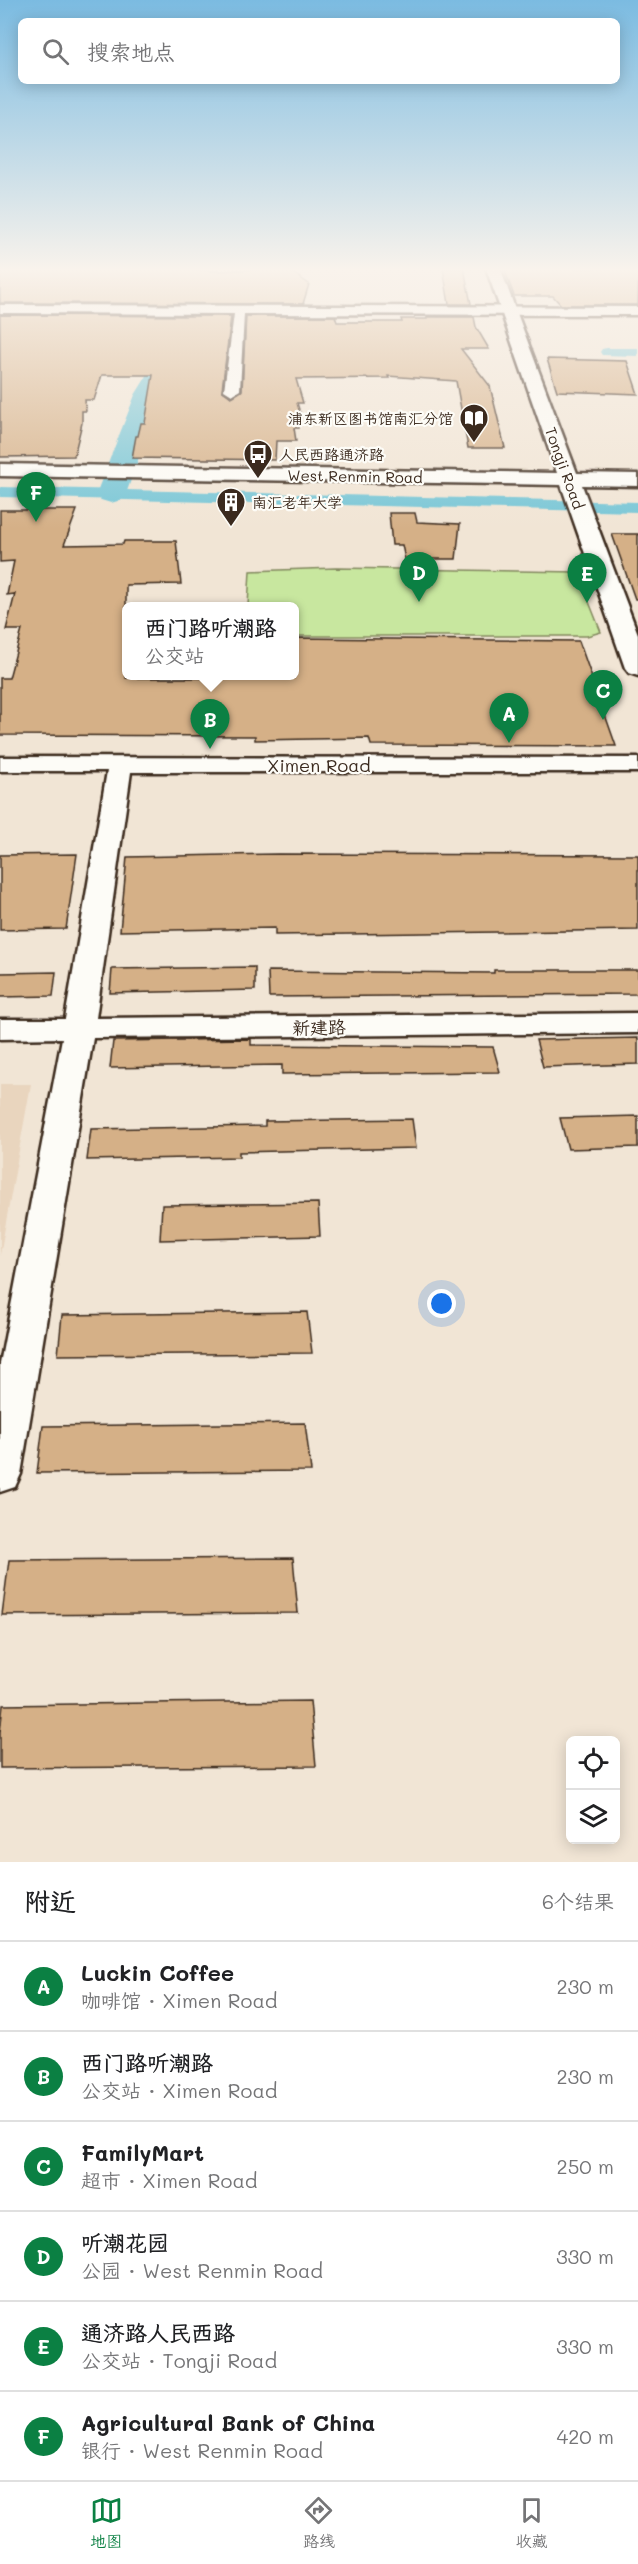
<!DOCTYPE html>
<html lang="zh">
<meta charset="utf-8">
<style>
:root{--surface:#fff;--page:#f2f2f2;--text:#202124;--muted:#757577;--line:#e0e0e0;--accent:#0b8043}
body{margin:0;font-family:Mali,"LXGW WenKai TC",sans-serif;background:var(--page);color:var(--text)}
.controls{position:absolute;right:18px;bottom:18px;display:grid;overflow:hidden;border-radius:9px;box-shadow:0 3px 15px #0003}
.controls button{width:54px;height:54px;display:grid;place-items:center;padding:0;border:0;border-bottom:2px solid var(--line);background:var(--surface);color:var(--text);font:30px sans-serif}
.you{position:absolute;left:442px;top:1304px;width:21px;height:21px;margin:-15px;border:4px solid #fff;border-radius:50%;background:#1a73e8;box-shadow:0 0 0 9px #1a73e833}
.badge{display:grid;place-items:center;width:39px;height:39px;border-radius:50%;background:var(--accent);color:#fff;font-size:20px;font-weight:700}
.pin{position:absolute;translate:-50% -50px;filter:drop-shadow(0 2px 3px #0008)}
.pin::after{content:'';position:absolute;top:32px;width:21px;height:18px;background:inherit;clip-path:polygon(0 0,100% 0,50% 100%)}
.popup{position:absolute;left:122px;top:602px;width:177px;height:78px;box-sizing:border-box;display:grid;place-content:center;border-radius:9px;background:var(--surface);filter:drop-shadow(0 2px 4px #0005);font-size:20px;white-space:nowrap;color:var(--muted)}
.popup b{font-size:22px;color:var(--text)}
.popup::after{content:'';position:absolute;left:50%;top:100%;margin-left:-12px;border:12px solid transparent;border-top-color:var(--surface)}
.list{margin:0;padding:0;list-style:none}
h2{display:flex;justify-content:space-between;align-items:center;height:78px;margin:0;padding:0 24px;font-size:26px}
h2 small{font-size:20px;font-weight:400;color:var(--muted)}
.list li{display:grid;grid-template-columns:39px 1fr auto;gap:18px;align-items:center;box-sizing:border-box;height:90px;padding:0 24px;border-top:2px solid var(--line)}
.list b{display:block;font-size:22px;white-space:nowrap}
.list p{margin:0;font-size:20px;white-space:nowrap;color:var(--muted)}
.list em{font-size:20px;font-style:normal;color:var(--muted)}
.icon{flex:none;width:33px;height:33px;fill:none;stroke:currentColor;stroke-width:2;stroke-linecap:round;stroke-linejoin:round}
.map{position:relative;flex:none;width:638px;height:1862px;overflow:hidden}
.search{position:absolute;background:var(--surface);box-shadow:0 3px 15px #0003;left:18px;right:18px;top:18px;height:66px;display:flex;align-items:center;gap:15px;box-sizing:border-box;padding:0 21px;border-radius:9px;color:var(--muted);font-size:22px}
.sheet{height:618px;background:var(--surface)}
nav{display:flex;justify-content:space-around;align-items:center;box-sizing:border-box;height:84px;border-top:2px solid var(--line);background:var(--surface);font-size:16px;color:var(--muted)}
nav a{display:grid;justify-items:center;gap:3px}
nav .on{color:var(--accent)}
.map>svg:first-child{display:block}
.built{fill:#e9d5be}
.green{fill:#c8e79f;stroke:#82885e;stroke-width:1.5}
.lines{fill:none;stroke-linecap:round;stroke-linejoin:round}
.canal{fill:#78c6d6;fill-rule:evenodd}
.river{fill:#78c6d6;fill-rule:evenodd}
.building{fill:#d5b087;stroke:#3b2a1e;stroke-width:1.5}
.street-casing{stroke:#3b2a1e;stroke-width:5}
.secondary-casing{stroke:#3b2a1e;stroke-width:5}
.street{fill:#fdfcf7;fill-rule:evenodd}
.secondary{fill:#fdfcf7;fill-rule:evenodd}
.labels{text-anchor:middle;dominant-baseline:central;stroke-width:4.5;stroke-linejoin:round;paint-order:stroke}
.far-poi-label{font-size:15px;fill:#3b2a1e;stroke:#fdfcf7;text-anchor:start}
.far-street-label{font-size:15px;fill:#3b2a1e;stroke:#fdfcf7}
.street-label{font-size:18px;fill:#3b2a1e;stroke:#fdfcf7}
</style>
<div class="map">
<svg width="638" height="1862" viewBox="0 0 638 1862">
<rect width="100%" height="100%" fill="#f1e5d5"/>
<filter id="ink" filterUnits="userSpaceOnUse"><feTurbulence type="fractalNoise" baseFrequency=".0167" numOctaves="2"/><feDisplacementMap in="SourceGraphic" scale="12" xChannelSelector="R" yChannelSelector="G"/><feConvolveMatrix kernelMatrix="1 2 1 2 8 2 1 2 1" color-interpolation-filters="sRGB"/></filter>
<g filter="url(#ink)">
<polygon class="built" points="0,1084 31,1084 0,1255"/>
<polygon class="green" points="336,568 577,572 601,632 587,636 294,636 294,606 248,606 250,571"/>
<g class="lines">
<g class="canal">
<polygon points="607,348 638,348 638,356 602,355 600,352 602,349"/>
<polygon points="0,487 638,502 638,512 0,497"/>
</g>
<polygon class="river" points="183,329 191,331 194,336 161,395 126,494 121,500 111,503 101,500 96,494 135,395 175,331"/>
</g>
<g class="building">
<polygon points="0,268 171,268 217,271 286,268 309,284 303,304 0,303"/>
<polygon points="443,268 464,268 471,304 449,304"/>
<polygon points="504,268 638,268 638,305 561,305 553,296 514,296"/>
<polygon points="0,315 231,316 222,390 231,397 242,390 246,316 335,316 337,322 402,322 401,319 427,319 427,317 474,317 476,327 489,349 461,349 490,386 505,448 468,448 456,381 388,376 389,378 296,379 303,403 297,403 301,416 296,416 299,428 294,428 296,441 276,441 275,460 132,458 136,436 138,436 141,423 145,423 153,375 102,375 94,400 85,400 86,411 82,411 82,423 74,456 0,457"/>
<polygon points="547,359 627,361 638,394 557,391"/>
<polygon points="0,510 77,510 64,545 123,544 124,541 176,541 181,584 126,585 126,678 294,678 294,638 579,641 616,746 371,745 369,738 255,740 255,736 0,735 0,678 9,678 22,630 6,630 15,594 7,595 14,561 0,562"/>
<polygon points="389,513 415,513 417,522 460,524 456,559 405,559 402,545 392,545"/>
<polygon points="612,534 638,534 638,599 635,599"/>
<polygon points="77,854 66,929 0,930 0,855"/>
<polygon points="278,854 638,855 638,930 275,935 275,928 120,931 127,857"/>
<polygon points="255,967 255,990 110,993 112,969"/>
<polygon points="494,970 638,970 638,994 269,997 268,971 494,973"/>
<polygon points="56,972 53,996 0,997 0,973"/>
<polygon points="638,1038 638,1064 543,1067 536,1040"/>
<polygon points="251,1039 251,1045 493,1047 500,1072 282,1074 282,1065 110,1068 113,1041"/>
<polygon points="638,1116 638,1147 568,1149 560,1118"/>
<polygon points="412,1119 416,1148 239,1152 239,1157 87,1160 91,1129 265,1126 265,1121"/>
<polygon points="318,1203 320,1236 160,1240 162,1205"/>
<polygon points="307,1312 312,1353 58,1355 62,1315"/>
<polygon points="305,1423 311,1471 37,1473 43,1426"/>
<polygon points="293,1558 298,1613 2,1615 9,1560"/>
<polygon points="310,1701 316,1766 0,1768 0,1732 3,1705"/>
</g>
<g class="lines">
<g class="street-casing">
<g id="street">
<polygon points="0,305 638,307 638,315 244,314 240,390 232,395 224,390 234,314 0,313"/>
<polygon points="0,757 638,758 638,772 131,772 96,1018 638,1013 638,1033 93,1038 21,1474 15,1487 0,1492 0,1364 62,1038 0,1039 0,1019 65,1019 107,771 0,771"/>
</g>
</g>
<g class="secondary-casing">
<polygon id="secondary" points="486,268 500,268 577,473 638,474 638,486 582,485 638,634 638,676 629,673 625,668 561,485 0,476 0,464 557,473"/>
</g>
<use href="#street" class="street"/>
<use href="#secondary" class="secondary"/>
</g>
</g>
<linearGradient id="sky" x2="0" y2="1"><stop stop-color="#7bbbe1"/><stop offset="0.51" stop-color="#f9f3ec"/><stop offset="1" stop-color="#f9f3ec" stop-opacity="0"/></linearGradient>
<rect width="638" height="529" fill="url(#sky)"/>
<defs>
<g id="library-pin" transform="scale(1.5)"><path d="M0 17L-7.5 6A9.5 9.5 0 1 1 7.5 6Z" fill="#3b2a1e" stroke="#fdfcf7"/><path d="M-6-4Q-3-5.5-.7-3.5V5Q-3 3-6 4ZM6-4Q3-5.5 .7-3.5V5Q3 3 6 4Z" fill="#fff"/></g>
<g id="bus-pin" transform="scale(1.5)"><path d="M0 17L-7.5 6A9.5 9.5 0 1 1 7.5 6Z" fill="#3b2a1e" stroke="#fdfcf7"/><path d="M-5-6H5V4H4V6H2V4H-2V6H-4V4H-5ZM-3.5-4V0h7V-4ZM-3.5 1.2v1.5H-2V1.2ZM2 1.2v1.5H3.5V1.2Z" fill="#fff"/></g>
<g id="building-pin" transform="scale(1.5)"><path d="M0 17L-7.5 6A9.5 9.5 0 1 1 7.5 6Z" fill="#3b2a1e" stroke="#fdfcf7"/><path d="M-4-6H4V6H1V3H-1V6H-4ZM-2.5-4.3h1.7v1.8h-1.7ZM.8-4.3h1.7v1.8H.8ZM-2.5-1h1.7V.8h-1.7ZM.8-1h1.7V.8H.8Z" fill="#fff"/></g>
</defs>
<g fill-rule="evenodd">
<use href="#library-pin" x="474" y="418"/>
<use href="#bus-pin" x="258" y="454"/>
<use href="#building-pin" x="231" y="502"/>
</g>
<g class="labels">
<g class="far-poi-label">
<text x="453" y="418" text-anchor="end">浦东新区图书馆南汇分馆</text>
<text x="279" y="454">人民西路通济路</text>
<text x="252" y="502">南汇老年大学</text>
</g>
<g class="far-street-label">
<text transform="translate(565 468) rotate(70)">Tongji Road</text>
<text transform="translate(355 476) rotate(1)">West Renmin Road</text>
</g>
<g class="street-label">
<text x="319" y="765">Ximen Road</text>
<text transform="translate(319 1027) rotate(-1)">新建路</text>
</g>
</g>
</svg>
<div class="controls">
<button><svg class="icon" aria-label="locate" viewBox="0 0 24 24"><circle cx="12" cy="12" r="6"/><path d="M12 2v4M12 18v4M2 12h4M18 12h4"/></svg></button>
<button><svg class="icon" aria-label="layers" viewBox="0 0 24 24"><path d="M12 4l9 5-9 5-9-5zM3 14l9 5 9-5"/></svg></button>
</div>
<div class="you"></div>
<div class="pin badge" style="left:509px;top:743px">A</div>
<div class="pin badge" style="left:210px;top:749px">B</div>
<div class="popup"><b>西门路听潮路</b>公交站</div>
<div class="pin badge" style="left:603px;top:720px">C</div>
<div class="pin badge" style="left:419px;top:602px">D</div>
<div class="pin badge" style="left:587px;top:603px">E</div>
<div class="pin badge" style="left:36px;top:522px">F</div>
<div class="search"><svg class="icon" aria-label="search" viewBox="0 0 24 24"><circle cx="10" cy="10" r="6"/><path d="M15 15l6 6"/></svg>搜索地点</div>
</div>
<section class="sheet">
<h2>附近<small>6个结果</small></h2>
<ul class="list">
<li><span class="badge">A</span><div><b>Luckin Coffee</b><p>咖啡馆 · Ximen Road</p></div><em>230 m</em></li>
<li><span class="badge">B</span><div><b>西门路听潮路</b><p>公交站 · Ximen Road</p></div><em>230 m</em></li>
<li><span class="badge">C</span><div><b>FamilyMart</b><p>超市 · Ximen Road</p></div><em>250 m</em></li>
<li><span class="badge">D</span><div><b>听潮花园</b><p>公园 · West Renmin Road</p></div><em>330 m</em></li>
<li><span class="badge">E</span><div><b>通济路人民西路</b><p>公交站 · Tongji Road</p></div><em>330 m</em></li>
<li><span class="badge">F</span><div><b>Agricultural Bank of China</b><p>银行 · West Renmin Road</p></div><em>420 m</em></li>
</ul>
</section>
<nav>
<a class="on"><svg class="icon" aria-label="map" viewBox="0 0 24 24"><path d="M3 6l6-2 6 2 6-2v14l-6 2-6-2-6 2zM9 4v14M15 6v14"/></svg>地图</a>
<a><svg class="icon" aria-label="directions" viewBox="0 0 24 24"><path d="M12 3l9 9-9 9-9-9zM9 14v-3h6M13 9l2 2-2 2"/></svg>路线</a>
<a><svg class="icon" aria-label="saved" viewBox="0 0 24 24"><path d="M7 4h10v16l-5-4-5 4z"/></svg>收藏</a>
</nav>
